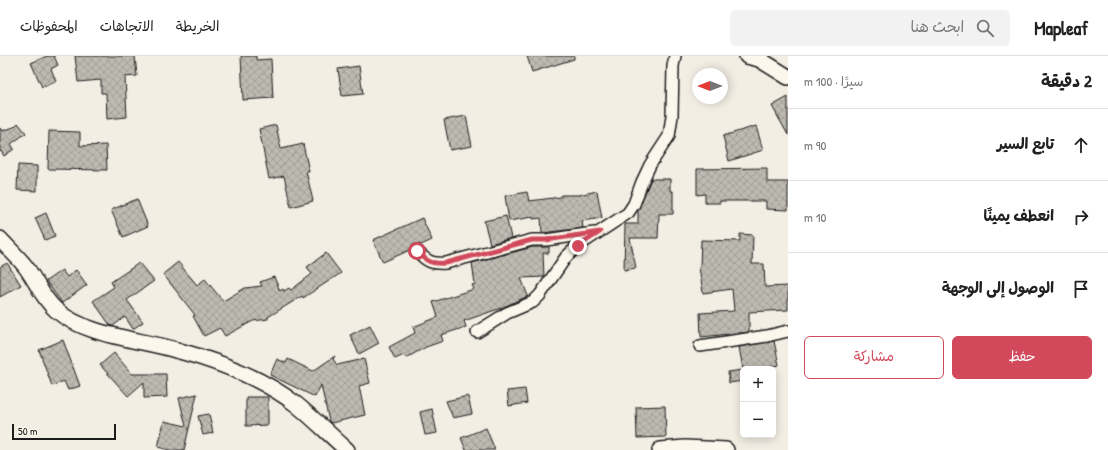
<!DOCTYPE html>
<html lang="ar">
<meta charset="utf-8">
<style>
:root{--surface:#fff;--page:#f2f2f2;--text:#222;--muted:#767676;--line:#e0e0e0;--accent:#d1495b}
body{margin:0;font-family:"Patrick Hand","Playpen Sans Arabic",sans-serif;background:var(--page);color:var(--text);direction:rtl}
.controls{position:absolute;right:12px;bottom:12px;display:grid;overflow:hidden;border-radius:6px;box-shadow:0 2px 10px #0003}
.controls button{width:36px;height:36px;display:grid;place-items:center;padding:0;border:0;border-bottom:1px solid var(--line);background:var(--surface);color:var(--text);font:20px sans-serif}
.compass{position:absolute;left:692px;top:12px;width:36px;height:36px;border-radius:50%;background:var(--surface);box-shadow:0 2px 10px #0003;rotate:270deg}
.scale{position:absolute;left:12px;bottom:10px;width:104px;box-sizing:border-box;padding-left:4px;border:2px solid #1c1c1c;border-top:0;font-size:11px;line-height:14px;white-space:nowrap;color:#1c1c1c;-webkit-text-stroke:3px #fbf7ec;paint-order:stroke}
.stop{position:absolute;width:12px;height:12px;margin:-9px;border:3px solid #d1495b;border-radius:50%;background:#fff}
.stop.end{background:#d1495b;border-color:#fff;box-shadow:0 1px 4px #0008}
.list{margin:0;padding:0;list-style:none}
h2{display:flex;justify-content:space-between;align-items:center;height:52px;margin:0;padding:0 16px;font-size:17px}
h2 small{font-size:13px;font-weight:400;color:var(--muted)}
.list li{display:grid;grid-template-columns:26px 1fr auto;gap:12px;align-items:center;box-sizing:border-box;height:72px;padding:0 16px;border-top:1px solid var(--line)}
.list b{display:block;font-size:15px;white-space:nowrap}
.list em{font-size:13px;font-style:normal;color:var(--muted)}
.actions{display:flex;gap:8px;padding:12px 16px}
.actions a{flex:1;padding:9px 0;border:1px solid var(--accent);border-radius:6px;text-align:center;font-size:14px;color:var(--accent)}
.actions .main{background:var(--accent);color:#fff}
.icon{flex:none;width:22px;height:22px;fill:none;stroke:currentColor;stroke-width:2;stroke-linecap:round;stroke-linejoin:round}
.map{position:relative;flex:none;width:788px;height:394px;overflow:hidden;direction:ltr}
header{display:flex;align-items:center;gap:24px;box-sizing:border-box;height:56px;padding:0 20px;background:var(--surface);border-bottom:1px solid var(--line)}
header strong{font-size:19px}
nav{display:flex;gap:22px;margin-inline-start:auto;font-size:14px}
.search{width:280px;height:36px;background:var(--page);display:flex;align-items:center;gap:10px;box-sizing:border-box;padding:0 14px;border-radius:6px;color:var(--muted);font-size:15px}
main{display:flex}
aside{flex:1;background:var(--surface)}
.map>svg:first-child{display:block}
.building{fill:url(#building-cross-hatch);stroke:#1c1c1c}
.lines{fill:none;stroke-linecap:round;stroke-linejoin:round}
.street-casing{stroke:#1c1c1c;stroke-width:14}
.secondary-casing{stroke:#1c1c1c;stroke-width:18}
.street{stroke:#fbf7ec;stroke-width:11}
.secondary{stroke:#fbf7ec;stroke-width:15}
.route{stroke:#d1495b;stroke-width:5}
</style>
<header>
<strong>Mapleaf</strong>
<div class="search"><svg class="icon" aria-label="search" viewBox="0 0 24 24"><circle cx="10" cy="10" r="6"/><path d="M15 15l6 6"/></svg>ابحث هنا</div>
<nav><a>الخريطة</a><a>الاتجاهات</a><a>المحفوظات</a></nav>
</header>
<main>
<aside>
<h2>2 دقيقة<small>سيرًا · 100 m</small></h2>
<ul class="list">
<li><svg class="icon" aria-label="ahead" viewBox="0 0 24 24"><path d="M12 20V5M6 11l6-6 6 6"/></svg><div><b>تابع السير</b></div><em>90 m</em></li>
<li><svg class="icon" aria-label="right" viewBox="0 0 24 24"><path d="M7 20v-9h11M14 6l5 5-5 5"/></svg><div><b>انعطف يمينًا</b></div><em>10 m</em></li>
<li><svg class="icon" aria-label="arrive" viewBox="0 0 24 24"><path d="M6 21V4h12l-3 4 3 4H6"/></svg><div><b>الوصول إلى الوجهة</b></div></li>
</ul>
<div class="actions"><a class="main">حفظ</a><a>مشاركة</a></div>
</aside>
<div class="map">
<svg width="788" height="394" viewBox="0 0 788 394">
<defs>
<pattern id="building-cross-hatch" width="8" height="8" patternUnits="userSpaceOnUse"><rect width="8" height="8" fill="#bdbab1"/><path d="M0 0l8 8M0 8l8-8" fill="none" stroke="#a29f98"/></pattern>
</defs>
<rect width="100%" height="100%" fill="#f2eee4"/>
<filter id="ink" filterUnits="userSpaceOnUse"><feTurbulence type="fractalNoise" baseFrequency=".025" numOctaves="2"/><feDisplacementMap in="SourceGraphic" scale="8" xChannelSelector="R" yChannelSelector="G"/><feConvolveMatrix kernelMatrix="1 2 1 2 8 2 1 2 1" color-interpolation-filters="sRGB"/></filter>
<g filter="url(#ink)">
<g class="building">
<polygon points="47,0 54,0 58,9 51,13 56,25 42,31 31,7"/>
<polygon points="75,0 135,0 137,20 125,21 127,61 107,63 106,37 101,37 101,24 78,26"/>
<polygon points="241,0 256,0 256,4 271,3 273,42 243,44"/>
<polygon points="527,0 574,0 574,3 532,16"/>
<polygon points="359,10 363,38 342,40 338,13"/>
<polygon points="788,41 788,79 772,50"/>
<polygon points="466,60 472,90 450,94 444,64"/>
<polygon points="18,67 26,77 11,88 14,93 4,100 1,95 0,96 0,72 2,75 14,71"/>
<polygon points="276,69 281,93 303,88 309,115 306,115 313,145 291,151 284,120 269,123 259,73"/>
<polygon points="756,70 763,94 729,105 723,80"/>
<polygon points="49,75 80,76 80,90 106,89 107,114 48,113"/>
<polygon points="18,109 37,110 37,135 17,134"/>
<polygon points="767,112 767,126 788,126 788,154 766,153 766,145 720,145 720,147 705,147 705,138 697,139 697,113"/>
<polygon points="651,123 670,123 670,135 673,135 673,158 659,158 658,182 630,182 636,212 624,214 625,168 638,168 638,154"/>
<polygon points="597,135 602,162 582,165 583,172 542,177 541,162 533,163 533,161 509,165 505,140 527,136 529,145 561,141 561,139 579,139"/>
<polygon points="137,143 148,170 123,181 111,154"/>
<polygon points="46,157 55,180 45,184 35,162"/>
<polygon points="506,160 511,182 490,188 484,165"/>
<polygon points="422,162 432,184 421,189 415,188 412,190 410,194 383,206 373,184"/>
<polygon points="740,178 753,179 752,208 764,208 765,231 788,230 788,254 749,256 749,276 701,281 700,257 734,255 732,233 703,237 699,211 700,211 701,184 740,185"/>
<polygon points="533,191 549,191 549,197 543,197 544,221 521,222 528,240 501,252 464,265 466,271 441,279 443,285 426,291 406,302 404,299 395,303 389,291 415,277 413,271 438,261 433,246 474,233 472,229 475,228 472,207"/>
<polygon points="326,197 341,217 303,242 302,240 268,261 268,263 253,265 225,280 220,272 204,280 193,260 195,259 163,218 178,206 197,229 205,223 223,245 245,232 262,230 260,226 274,221 280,235 283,233 284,235 289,232 291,234 312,218 307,211"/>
<polygon points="7,207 21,229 0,241 0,211"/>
<polygon points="139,207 154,225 127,244 143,266 133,273 125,261 113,270 110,269 93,245 114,231 111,226"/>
<polygon points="62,214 67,221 76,214 87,229 62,247 46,225"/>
<polygon points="370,269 379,287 359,298 350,279"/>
<polygon points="63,284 80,330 68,334 64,325 52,330 39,294"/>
<polygon points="774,285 779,309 760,313 743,313 739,291"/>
<polygon points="114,297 132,318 166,318 167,341 144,342 144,326 128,340 100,309"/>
<polygon points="335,300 333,303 337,309 364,303 370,327 359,330 365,359 331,367 329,365 321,329 315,341 270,319 277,303 286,307 288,303 313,315"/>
<polygon points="743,314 743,325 729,327 728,316"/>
<polygon points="525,333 527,347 509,350 507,335"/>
<polygon points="197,338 184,394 169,394 158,391 164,365 186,370 179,342"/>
<polygon points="468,340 472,358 453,362 446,345"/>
<polygon points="246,341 268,341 268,369 246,370"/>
<polygon points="665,350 666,381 637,382 636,351"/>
<polygon points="432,353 437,377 425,379 420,356"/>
<polygon points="209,358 213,377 203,379 198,360"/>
<polygon points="486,372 495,394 466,394 461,382"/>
</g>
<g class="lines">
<g class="street-casing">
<g id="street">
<path d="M417,195c10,11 15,13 29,12l86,-23h14l48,-7"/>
<polyline points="477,276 507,257 533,246 540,239 566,201 578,190 628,157 634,148 642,126 650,109 669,80 672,60 673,10 675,0"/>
<polyline points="700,290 767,280 788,275"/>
</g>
</g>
<g class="secondary-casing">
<g id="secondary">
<polyline points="747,0 759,3 788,21"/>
<path d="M0,183c8,9 17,17 25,27 11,14 17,32 31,44 30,26 83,29 120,40 41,11 88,29 121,55 17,14 33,30 50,45"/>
<polyline points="660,394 685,392 726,394"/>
</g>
</g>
<use href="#street" class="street"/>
<use href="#secondary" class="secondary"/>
</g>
</g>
<g class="lines" filter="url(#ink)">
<path class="route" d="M417,195c10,11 14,13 29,12l86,-23h14l54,-8 -22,14"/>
</g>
</svg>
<div class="controls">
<button>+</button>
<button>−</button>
</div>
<svg class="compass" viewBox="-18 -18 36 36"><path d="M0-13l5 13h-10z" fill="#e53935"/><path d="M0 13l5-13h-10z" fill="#767676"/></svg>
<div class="scale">50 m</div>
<div class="stop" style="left:417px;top:195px"></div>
<div class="stop end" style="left:578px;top:190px"></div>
</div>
</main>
